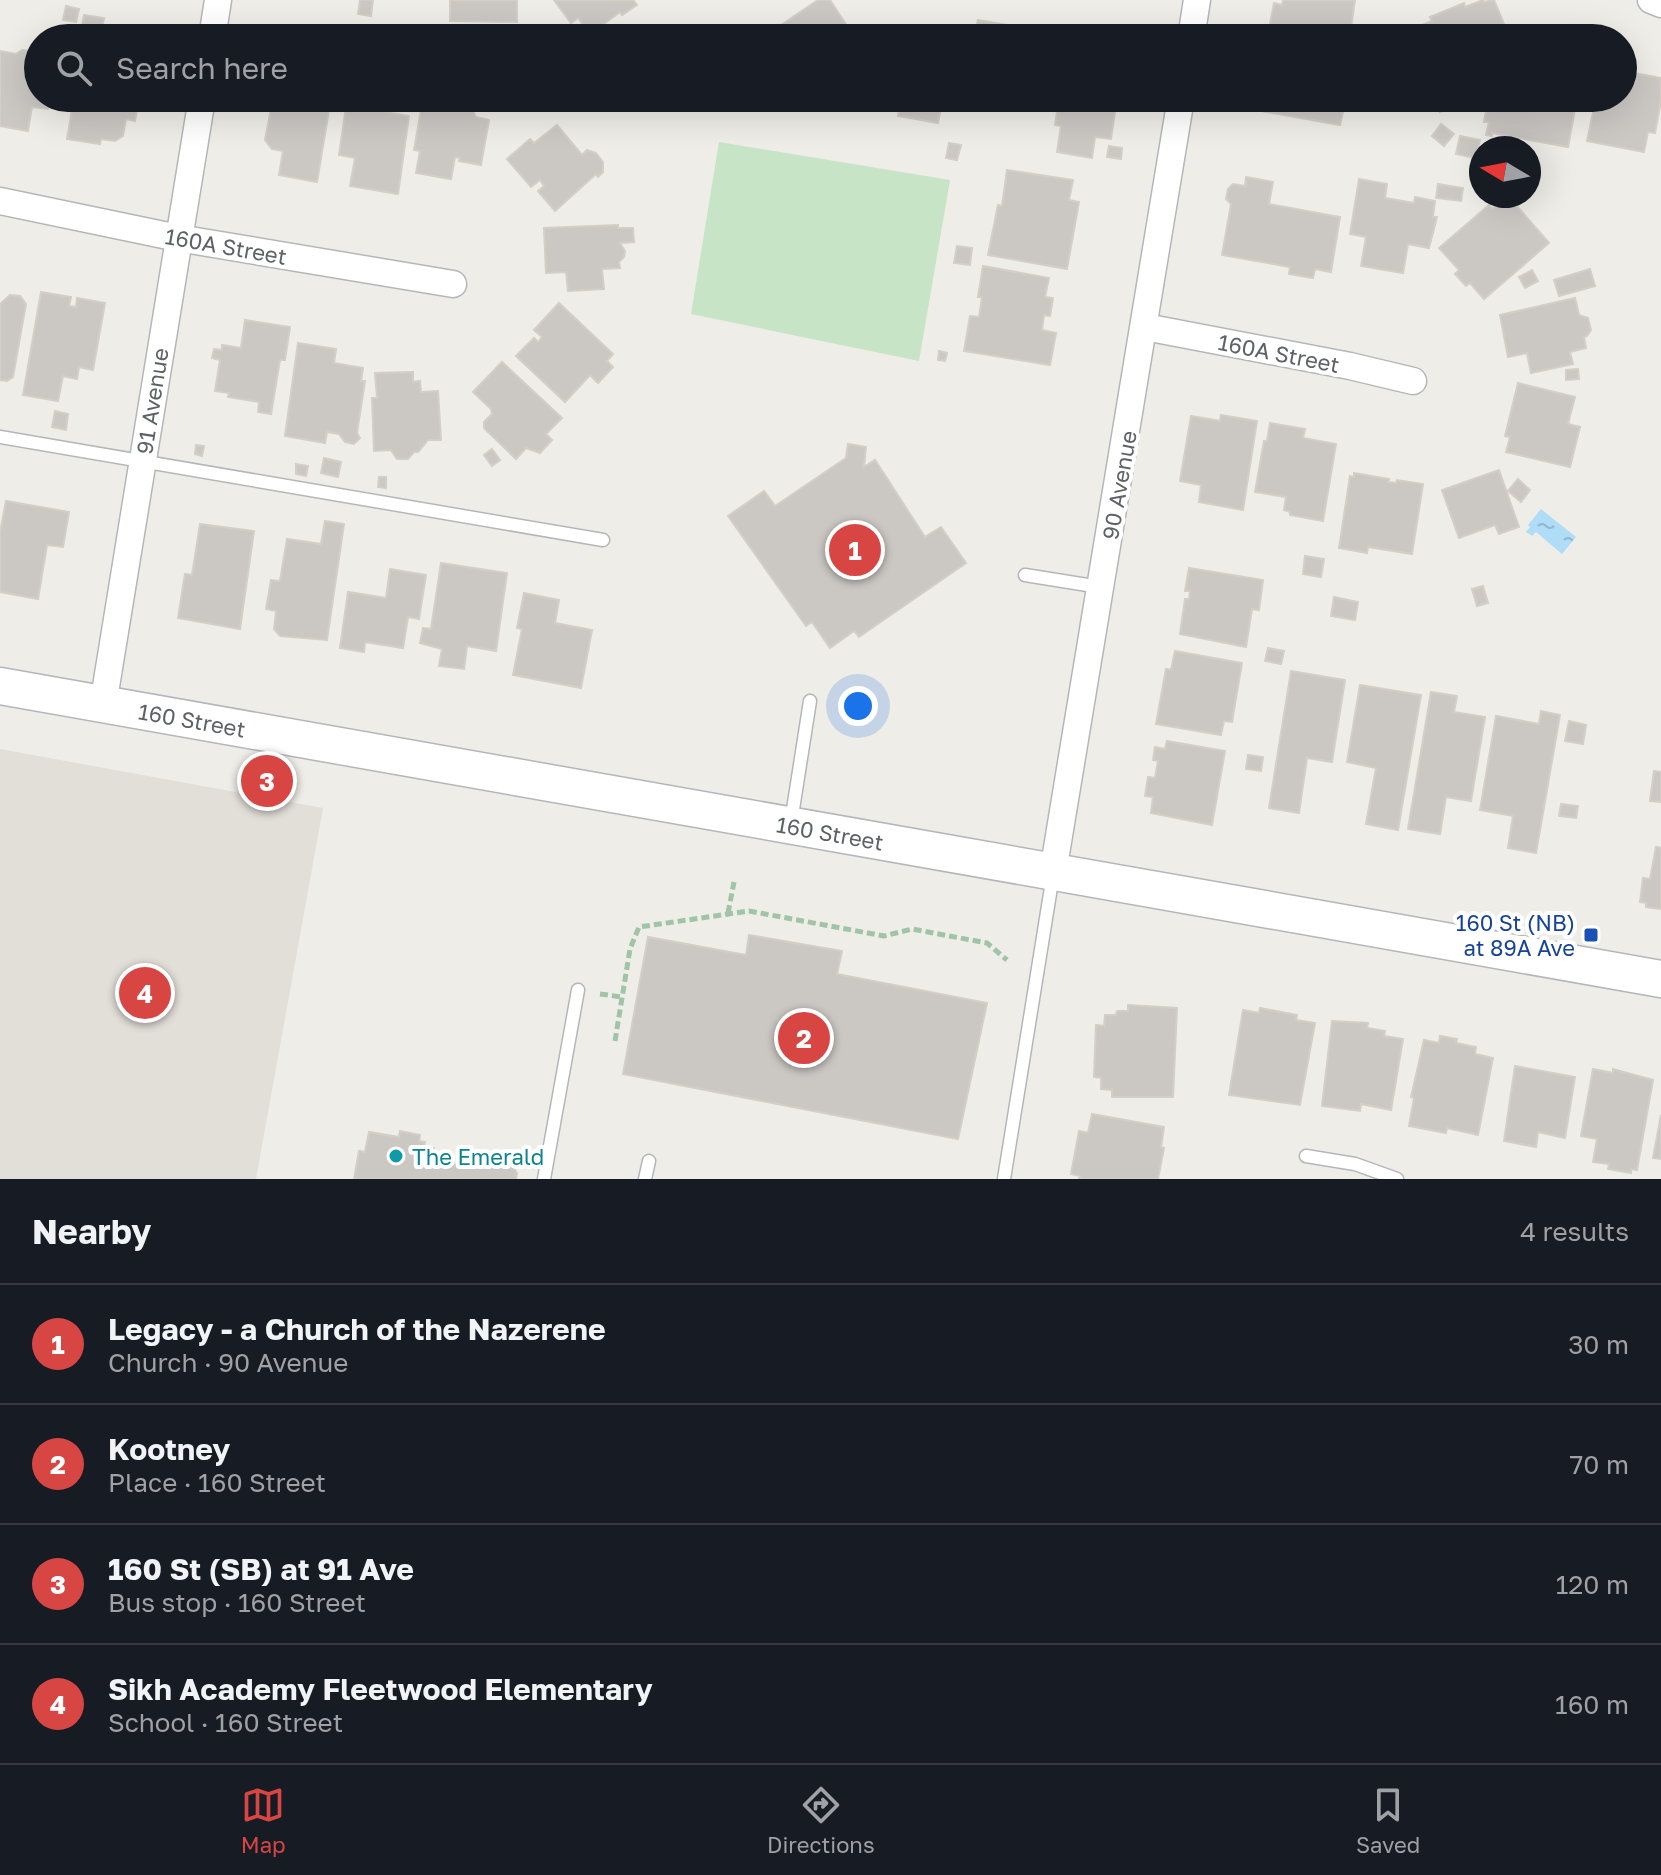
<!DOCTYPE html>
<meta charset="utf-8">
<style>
:root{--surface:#171b24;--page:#20242c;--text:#f1f3f6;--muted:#9ea1a6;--line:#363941;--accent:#d84644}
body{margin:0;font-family:"Golos Text",sans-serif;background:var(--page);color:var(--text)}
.compass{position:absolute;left:1469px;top:136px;width:72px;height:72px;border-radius:50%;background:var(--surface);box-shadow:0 8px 32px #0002;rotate:280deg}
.you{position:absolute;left:858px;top:706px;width:28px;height:28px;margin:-20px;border:6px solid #fff;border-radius:50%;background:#1a73e8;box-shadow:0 0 0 12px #1a73e833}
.badge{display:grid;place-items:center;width:52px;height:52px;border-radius:50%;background:var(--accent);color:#fff;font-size:26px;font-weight:700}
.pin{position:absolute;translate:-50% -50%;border:4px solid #fff;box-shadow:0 2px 8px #0006}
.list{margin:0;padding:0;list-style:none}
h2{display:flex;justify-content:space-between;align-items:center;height:104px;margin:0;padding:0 32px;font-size:34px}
h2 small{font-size:26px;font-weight:400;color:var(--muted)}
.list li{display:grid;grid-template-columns:52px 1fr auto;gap:24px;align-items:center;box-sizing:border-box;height:120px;padding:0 32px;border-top:2px solid var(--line)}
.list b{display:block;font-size:30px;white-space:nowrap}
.list p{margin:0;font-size:26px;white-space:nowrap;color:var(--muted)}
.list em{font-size:26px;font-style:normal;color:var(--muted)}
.icon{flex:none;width:44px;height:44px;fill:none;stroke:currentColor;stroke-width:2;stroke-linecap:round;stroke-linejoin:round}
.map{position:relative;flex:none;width:1661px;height:1179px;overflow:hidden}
.search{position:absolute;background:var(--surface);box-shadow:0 8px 32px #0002;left:24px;right:24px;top:24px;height:88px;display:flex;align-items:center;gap:20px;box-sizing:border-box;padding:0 28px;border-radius:44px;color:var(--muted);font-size:30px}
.sheet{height:584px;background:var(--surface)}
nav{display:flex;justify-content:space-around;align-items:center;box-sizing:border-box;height:112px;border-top:2px solid var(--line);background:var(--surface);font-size:22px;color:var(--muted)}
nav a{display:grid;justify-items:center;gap:4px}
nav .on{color:var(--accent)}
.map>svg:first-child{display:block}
.education{fill:#e2ded8}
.green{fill:#c8e4c6}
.water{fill:url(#water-ripples)}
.building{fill:#cbc8c4;stroke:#d3cec6;stroke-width:2}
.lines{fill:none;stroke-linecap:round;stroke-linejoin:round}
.service-casing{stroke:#b4b7ba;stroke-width:15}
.minor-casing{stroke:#b4b7ba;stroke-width:29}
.secondary-casing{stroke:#b3b6ba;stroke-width:39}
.path{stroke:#a0c4a8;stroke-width:5;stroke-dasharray:8 4;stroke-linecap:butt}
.service{stroke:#fff;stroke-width:12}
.minor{stroke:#fff;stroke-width:26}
.secondary{stroke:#fff;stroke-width:36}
.transit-dot{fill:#1a4fb4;stroke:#fff;stroke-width:3}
.culture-dot{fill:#0f9aa8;stroke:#fff;stroke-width:3}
.labels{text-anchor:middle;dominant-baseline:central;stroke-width:8;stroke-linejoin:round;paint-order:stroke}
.street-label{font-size:22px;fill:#5e6266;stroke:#fff}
.transit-label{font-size:22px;fill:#164399;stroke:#fff;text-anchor:end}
.culture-label{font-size:22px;fill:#0d838f;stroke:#fff;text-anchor:start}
</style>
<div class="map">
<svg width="1661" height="1179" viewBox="0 0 1661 1179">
<defs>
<pattern id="water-ripples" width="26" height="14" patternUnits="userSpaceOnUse" patternTransform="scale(2)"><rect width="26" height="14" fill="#afdcf7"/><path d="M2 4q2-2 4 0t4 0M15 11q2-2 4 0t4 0" fill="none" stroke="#92b6cc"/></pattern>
</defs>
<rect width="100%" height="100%" fill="#efede7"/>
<polygon class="education" points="0,749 323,808 256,1179 0,1179"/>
<polygon class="green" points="719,142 950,180 919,361 691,314"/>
<polygon class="water" points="1541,509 1576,537 1562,554 1536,532 1532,536 1526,532 1530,527 1528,525"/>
<g class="building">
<polygon points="360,0 373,0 371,16 358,14"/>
<polygon points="450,0 517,0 517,22 450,21"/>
<polygon points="554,0 633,0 637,5 622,15 620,12 590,34 578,18 571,23"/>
<polygon points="818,0 830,0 847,26 839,32 843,38 762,38"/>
<polygon points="1283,0 1355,0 1351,27 1357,28 1355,38 1287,38 1268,35 1274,3 1282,5"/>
<polygon points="1483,0 1484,2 1494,0 1506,29 1499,32 1501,38 1427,38 1422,25 1432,21 1430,17 1464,3 1465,7"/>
<polygon points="66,6 79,9 76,22 63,20"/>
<polygon points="84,15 104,18 101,35 81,31"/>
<polygon points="978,20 1008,25 1006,35 1016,36 1017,32 1042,38 974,38"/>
<polygon points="22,50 32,51 38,59 38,98 50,98 48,109 32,107 28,131 0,126 0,51 16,54"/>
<polygon points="1623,71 1661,78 1661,101 1655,133 1648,132 1644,152 1587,141 1596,98 1623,98"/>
<polygon points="74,98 139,98 135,121 126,119 123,136 115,141 101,139 100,144 67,139"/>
<polygon points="273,98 331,98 317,182 279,175 283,151 272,149 265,140"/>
<polygon points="445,98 462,98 464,107 471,108 476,117 489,120 481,165 459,161 460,158 455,157 451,179 416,173 420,151 414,150 423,99 444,103"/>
<polygon points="867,98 946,98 944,108 941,107 938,123 898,116 899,110 878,106 878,100"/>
<polygon points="995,98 1035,98 1033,105 1028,104 1026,110 1004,106 1005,100"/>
<polygon points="1059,98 1117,98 1111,139 1095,137 1092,158 1057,152 1061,126 1055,125"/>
<polygon points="1263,98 1346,98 1340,125 1261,111"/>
<polygon points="1434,98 1477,98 1440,112"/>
<polygon points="1498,98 1577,98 1568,147 1492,133 1492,136 1486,135 1489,122 1484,122 1487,105 1496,107"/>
<polygon points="366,101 379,103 385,112 409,116 398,194 350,186 355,158 339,155 346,107 359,109"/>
<polygon points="1441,124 1454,134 1444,146 1432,136"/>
<polygon points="557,125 582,155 587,150 596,153 603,162 603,172 598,177 596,174 555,211 538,191 544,186 540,180 531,187 507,159 530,139 534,143"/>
<polygon points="1460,136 1480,140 1476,158 1456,154"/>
<polygon points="949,143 961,145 957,160 946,158"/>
<polygon points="1109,146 1122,148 1121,159 1107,157"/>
<polygon points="1007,170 1073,180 1069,200 1079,202 1067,269 988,255 998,205 1002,206"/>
<polygon points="1246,177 1273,182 1269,204 1340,217 1331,272 1315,269 1313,278 1289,274 1290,267 1222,255 1231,204 1226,199 1228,189 1233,184 1245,186"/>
<polygon points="1359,179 1387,184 1385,198 1414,203 1415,197 1435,201 1433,217 1437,217 1429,248 1408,244 1403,273 1361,266 1366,237 1350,234"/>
<polygon points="1438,184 1463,188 1461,201 1436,198"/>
<polygon points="1508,196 1549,243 1484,299 1470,283 1466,286 1455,274 1459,270 1439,248 1489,205 1492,209"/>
<polygon points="618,225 618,228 633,228 634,242 620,243 625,251 624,257 619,262 620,268 602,269 604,289 568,291 566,272 546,273 544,228"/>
<polygon points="957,246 972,248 970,265 954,263"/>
<polygon points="983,266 1049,278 1045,297 1053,298 1050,316 1044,315 1042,330 1056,333 1050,365 964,351 970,316 979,317 982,297 978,297"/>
<polygon points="1590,269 1595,286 1559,296 1554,280"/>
<polygon points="1532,270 1538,281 1525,288 1519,277"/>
<polygon points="41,292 71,297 69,306 76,307 77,298 105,303 93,370 79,367 77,379 63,376 58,401 23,395"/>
<polygon points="10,295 20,296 26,304 13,377 7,381 0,380 0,304"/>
<polygon points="1575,298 1579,315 1588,318 1591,330 1587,336 1584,337 1586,348 1570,352 1573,364 1531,373 1527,353 1508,357 1500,315"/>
<polygon points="559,303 613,354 607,361 613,367 598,383 590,375 565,402 516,356 534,338 538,342 542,337 534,330"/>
<polygon points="245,320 290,327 285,360 280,360 271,414 258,412 259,402 228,397 229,393 215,391 220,360 212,358 214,349 222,350 222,345 241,348"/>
<polygon points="298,343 336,349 334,363 363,368 361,381 365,381 357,433 360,438 354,444 345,442 339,434 327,432 325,443 285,436"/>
<polygon points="939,351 947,353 945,361 938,360"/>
<polygon points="502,362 562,418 546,434 552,440 540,453 526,448 516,459 484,428 484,422 492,414 491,409 473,392"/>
<polygon points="1578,369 1579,379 1566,380 1566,370"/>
<polygon points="413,372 413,382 420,381 421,392 438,391 441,440 428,440 418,452 414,452 408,459 397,459 391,450 374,451 372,398 377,398 375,373"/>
<polygon points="1518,383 1575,397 1568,424 1580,427 1570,467 1506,452 1510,437 1505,436"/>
<polygon points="55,411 68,414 66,430 52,427"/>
<polygon points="1221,415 1257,421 1243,510 1199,502 1201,485 1180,481 1191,416 1220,421"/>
<polygon points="1270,423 1305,429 1303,438 1336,444 1323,521 1290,515 1290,512 1284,510 1286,497 1255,492 1264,441 1267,441"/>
<polygon points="848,444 866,447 864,467 875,460 925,537 941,527 966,563 859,637 854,631 830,648 812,622 806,626 728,516 764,491 775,506 846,458"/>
<polygon points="196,445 204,446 202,456 195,454"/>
<polygon points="492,449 500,460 492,466 484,455"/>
<polygon points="324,458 341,462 338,477 321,473"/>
<polygon points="296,464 308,466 306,476 296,474"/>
<polygon points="1499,470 1519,527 1499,534 1495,525 1459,538 1442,490"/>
<polygon points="1354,473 1389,479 1388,482 1396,483 1397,480 1423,484 1412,554 1368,547 1367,553 1339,548 1350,476 1354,477"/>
<polygon points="379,477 386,477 386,488 378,487"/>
<polygon points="1518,479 1530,490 1521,502 1508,491"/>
<polygon points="6,501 69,512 63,547 47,545 38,599 0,592 0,533"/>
<polygon points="325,521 344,524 327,640 280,636 274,629 276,611 266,609 271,580 280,581 287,539 321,544"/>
<polygon points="200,524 254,531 240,629 178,618 185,574 192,575"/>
<polygon points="1305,556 1324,559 1321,577 1303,574"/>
<polygon points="441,563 507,573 496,651 467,646 464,669 439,666 442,649 420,643 423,628 431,629"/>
<polygon points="1189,568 1263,580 1259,610 1252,609 1246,647 1180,634 1185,599 1189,599 1190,591 1185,591"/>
<polygon points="390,569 426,575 419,619 408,617 403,648 365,642 364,652 340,648 348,592 386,598"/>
<polygon points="1483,586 1488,603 1477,606 1472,589"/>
<polygon points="524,593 559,600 555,623 592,630 581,688 513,675 522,629 517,628"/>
<polygon points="1334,597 1358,602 1355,620 1331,616"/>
<polygon points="1268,648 1284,651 1281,664 1265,661"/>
<polygon points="1175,651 1242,663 1232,722 1224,721 1221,735 1156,724 1166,669 1171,670"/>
<polygon points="1291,671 1345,680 1332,762 1307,758 1299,813 1269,808"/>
<polygon points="1360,685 1421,695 1398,830 1366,824 1376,768 1347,762"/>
<polygon points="1431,692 1457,696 1454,712 1485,717 1471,801 1446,797 1440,834 1408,829"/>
<polygon points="1541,711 1560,715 1536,853 1508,848 1513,816 1480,810 1496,716 1539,724"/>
<polygon points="1569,721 1586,725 1583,744 1565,741"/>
<polygon points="1167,741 1225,751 1212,825 1151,813 1153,797 1145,796 1148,777 1155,778 1158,761 1153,760 1155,747 1165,749"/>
<polygon points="1248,755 1263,757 1261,771 1246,769"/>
<polygon points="1654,771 1661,772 1661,802 1650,801"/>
<polygon points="1561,804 1578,806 1576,818 1559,816"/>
<polygon points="1656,847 1661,848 1661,909 1646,907 1646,903 1640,902 1643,878 1650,879"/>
<polygon points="749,935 842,951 837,974 987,1003 958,1139 623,1074 648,937 746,955"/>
<polygon points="1128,1005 1177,1008 1173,1097 1112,1097 1112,1090 1101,1089 1101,1078 1094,1077 1096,1025 1104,1026 1105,1015 1116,1015 1117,1011 1128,1011"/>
<polygon points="1260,1008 1297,1015 1296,1020 1315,1023 1300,1105 1229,1095 1243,1010 1259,1013"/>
<polygon points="1332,1021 1368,1023 1367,1028 1385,1031 1384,1036 1403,1039 1391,1110 1361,1104 1360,1111 1322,1106"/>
<polygon points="1440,1036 1457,1039 1456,1043 1476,1047 1475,1054 1493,1058 1478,1135 1447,1128 1446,1133 1409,1126 1414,1098 1411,1097 1424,1040 1439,1043"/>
<polygon points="1515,1066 1575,1077 1565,1138 1538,1132 1536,1147 1504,1141"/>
<polygon points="1593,1069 1613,1073 1613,1069 1653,1080 1637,1170 1631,1169 1631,1173 1608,1169 1609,1164 1593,1162 1597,1139 1581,1136"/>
<polygon points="1092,1114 1164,1127 1161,1147 1164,1148 1158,1179 1079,1179 1080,1176 1071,1174 1079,1131 1088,1133"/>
<polygon points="1661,1115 1661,1159 1653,1158"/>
<polygon points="400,1131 420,1135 419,1141 425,1142 424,1146 434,1148 433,1157 454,1160 454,1164 471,1167 480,1157 489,1155 508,1159 517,1173 516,1179 354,1179 359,1151 365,1152 369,1132 399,1137"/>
</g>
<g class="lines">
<g class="service-casing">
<g id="service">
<polyline points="0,437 603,540"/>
<polyline points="1025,575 1100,587"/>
<polyline points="791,822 810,701"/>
<polyline points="1306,1156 1355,1164 1397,1179"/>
<polyline points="544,1179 578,990"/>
<polyline points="645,1179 649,1161"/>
<polyline points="1004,1179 1053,875"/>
</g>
</g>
<g class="minor-casing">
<g id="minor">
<polyline points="1651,0 1661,4"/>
<polyline points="212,38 218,0"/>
<polyline points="1191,38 1197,0"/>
<polyline points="0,201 178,238 453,284"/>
<polyline points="1145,327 1350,366 1413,381"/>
<polyline points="103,705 202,98"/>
<polyline points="1053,872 1181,98"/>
</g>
</g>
<g class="secondary-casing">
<polyline id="secondary" points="0,686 1661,979"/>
</g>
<g class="path">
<polyline points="728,913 734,882"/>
<polyline points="600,994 622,997"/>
<polyline points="615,1041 630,949 639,927 749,911 884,936 912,929 987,943 1007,960"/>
</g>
<use href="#service" class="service"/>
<use href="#minor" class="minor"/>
<use href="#secondary" class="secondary"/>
</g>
<rect class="transit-dot" x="1583" y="927" width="16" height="16" rx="4"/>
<circle class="culture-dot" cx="396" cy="1156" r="8"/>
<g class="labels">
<g class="street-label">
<text transform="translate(226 246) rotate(10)">160A Street</text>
<text transform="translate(1279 353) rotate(11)">160A Street</text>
<text transform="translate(152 401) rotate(-81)">91 Avenue</text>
<text transform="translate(1119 485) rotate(-80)">90 Avenue</text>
<text transform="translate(192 720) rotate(10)">160 Street</text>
<text transform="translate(830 833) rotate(10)">160 Street</text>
</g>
<g class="transit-label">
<text x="1575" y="922">160 St (NB)<tspan x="1575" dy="25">at 89A Ave</tspan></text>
</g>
<g class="culture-label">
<text x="412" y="1156">The Emerald</text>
</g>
</g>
</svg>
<svg class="compass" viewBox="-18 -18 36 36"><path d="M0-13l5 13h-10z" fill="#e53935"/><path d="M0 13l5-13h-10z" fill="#9ea1a6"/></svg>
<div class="you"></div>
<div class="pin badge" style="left:855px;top:550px">1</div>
<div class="pin badge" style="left:804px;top:1038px">2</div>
<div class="pin badge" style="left:267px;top:781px">3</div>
<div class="pin badge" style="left:145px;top:993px">4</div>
<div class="search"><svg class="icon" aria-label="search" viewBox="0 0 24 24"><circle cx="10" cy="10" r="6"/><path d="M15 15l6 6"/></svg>Search here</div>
</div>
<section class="sheet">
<h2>Nearby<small>4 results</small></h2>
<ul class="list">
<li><span class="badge">1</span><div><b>Legacy - a Church of the Nazerene</b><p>Church · 90 Avenue</p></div><em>30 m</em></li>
<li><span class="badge">2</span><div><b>Kootney</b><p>Place · 160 Street</p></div><em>70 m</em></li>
<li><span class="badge">3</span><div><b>160 St (SB) at 91 Ave</b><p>Bus stop · 160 Street</p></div><em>120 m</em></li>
<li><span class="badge">4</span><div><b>Sikh Academy Fleetwood Elementary</b><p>School · 160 Street</p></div><em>160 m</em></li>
</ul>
</section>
<nav>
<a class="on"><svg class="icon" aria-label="map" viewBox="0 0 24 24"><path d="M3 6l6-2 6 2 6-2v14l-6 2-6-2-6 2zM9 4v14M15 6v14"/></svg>Map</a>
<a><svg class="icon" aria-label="directions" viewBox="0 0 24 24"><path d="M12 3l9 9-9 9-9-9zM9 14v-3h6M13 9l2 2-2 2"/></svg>Directions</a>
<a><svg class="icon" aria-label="saved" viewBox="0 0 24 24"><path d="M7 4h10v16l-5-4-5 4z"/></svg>Saved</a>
</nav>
